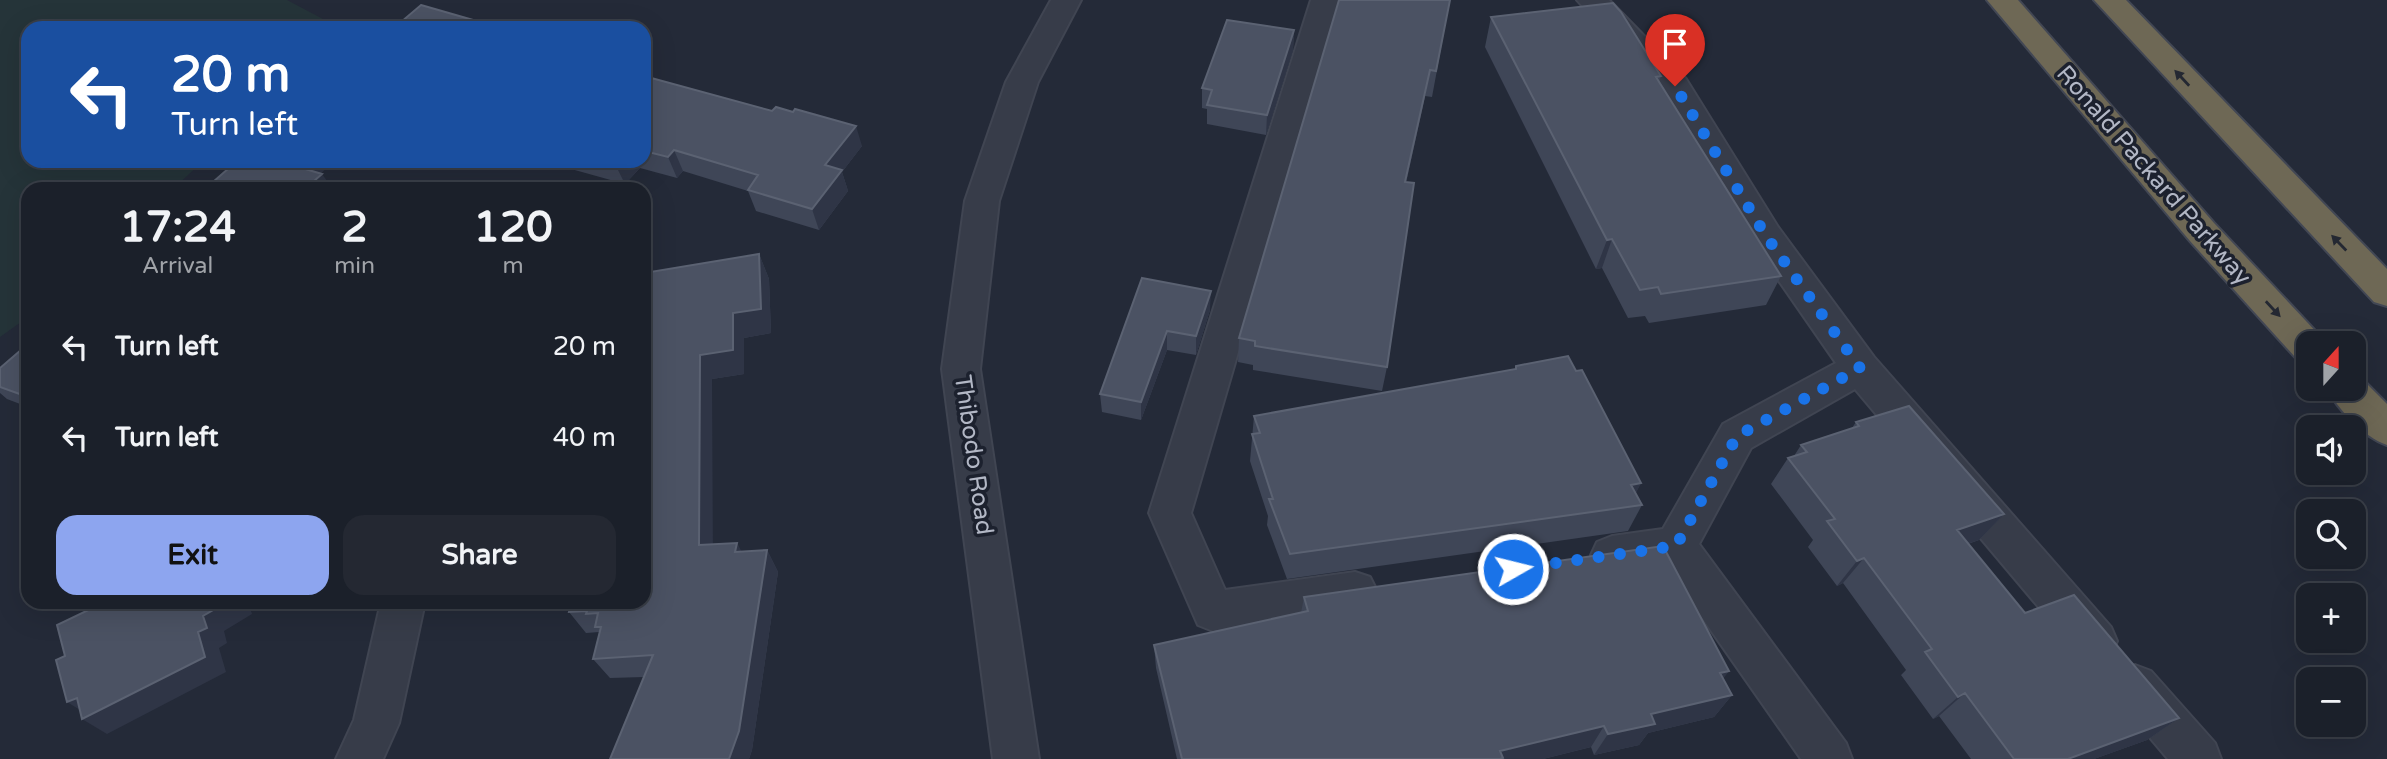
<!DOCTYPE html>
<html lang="en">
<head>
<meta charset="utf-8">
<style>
	body { margin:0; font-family:"Varela Round",sans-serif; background:#242832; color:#f1f3f6; height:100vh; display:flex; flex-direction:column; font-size:26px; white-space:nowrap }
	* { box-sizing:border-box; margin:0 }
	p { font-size:23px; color:#a0a3a8 }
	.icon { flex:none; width:38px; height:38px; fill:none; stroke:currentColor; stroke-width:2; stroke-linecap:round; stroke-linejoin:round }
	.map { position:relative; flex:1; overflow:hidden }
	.drawer { position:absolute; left:21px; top:182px; width:630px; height:427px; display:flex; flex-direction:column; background:#1b202a; border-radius:21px; box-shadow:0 7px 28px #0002,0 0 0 2px #393e47 }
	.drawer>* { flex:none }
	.top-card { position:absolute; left:21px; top:21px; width:630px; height:147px; border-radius:21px; box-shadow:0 7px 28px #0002,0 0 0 2px #393e47; background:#1a4fa0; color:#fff; overflow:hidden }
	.needle { width:46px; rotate:21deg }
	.tools { position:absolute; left:2296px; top:331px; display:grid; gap:14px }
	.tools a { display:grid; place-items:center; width:70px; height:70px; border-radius:14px; background:#1b202a; box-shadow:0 7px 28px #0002,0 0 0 2px #393e47; font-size:35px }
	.pin { position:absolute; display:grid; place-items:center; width:60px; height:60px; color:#fff; margin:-72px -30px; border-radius:50% 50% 50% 0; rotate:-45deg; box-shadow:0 0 7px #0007 }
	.pin .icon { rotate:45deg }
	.me { position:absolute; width:77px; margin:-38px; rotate:82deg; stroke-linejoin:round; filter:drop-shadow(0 0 5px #0008) }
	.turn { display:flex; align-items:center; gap:24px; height:147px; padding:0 35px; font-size:32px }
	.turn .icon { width:91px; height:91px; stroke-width:2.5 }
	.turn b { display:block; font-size:49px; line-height:60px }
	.eta { display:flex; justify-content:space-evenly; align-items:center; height:119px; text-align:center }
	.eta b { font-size:42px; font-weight:800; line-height:49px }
	.button { display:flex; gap:14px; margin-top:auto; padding:14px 35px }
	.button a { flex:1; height:80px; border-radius:21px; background:#8da5ef; color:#111; font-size:28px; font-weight:800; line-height:80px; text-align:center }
	.button a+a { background:#242832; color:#f1f3f6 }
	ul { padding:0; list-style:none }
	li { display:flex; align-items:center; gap:21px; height:91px; padding:0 35px }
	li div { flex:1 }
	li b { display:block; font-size:26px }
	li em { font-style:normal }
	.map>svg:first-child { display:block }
</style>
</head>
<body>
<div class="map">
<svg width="2387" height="759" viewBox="0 0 2387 759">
	<rect width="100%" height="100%" fill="#242a38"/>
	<!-- green -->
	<path fill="#253439" d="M0,0h287l53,28h-312v133h175l-30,28h-145v128l-28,20z"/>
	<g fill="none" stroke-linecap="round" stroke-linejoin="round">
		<!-- minor casing -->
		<g stroke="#404552" stroke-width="4">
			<path id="minor" d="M1051,0h30l-43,82 -39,119 -19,168 59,390h-46l-51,-390 23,-168 41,-119z
				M1311,0h30l-150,513 34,77 130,-18 15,5 7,14 -7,14 -15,5 -142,21 -15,-6 -49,-112z
				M1577,0h32l77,79 92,148 96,130 237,270 6,14 -6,14 -16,6 -16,-6 -224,-266 -104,59 -52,96 147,199 6,16h-51l-135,-193 -54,8 -15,-6 -6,-13 6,-13 15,-6 51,-7 60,-105 113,-61 -82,-118 -91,-151z
				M381,602h44l-26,121 -16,36h-47l18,-39z
				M2135,665l16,6 64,72 6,16h-53l-49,-58 -7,-15 7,-15z"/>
		</g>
		<!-- highway casing -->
		<g stroke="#424754" stroke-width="4">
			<path id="highway" d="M1987,0h31l196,223 107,114 4,6h-17v19l-13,-5 -105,-116z
				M2094,0h32l261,269v37l-13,-4z
				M2354,375l6,2 27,27v41c-23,-8 -49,-35 -60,-57h27z"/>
		</g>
		<!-- minor -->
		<use href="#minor" fill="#373c49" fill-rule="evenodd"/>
		<!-- highway -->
		<use href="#highway" fill="#6e6855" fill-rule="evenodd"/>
	</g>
	<!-- wall -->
	<path fill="#3f4657" d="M1450,0l-18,97 -7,-1 -19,86 -19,185 -5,24 -129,-21v-5l-15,-3 1,-24z
		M1491,17l170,59 -2,6 122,194 -15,29 -117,18 -4,-7 -17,2 -26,-50 -6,1 -111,-222z
		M1294,30l-1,20 -27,85 -59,-11v-15l-5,-1v-20z
		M644,76l218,70 -20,26 6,19 -29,39 -63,-19 -8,-20 -65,-20 -6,7 -37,-10 -15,16 -61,-17 -3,-6h83z
		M759,254l10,25 2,54 -27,5v36l-32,5v165l25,-1 4,9 26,-2 11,22 -26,178 -3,9h-139l34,-82 -34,1 -17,-19 6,-26v-1l-13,1 -17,-21 75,-10v-329z
		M1142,278l68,32 -14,45 -29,-5 -26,70 -39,-8 -2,-18z
		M28,344v63l-21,-8 -7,-6v-25z
		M1516,366l60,5 65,112 -6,11 7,11 -14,26 -341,48 -20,-54 1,-9 -18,-55 4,-45 261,-47z
		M1856,422l148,92 -25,26 -11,4 57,69 154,105 -32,22 -53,19h-123l-32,-43 -6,3 -32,-44 5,-5 -63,-87 -6,3 -29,-39 5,-7 -42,-56 17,-26 6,-2 7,-11 51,-17z
		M1304,597l425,74 -6,7 9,17 -18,22 -66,16 -9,12 -45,10 -3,-8 -48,12h-366l-21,-91 -2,-23 147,-32z"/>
	<!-- shaded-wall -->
	<path fill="#2f3546" d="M1294,30l-1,20 -27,85 1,-20z
		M1430,70l-5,26 -24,111 4,-25z
		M856,126l6,20 -20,26 6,19 -29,39 -7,-21 13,-44z
		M674,150l9,21 -6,7 -9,-21z
		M297,161h37l-19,18 7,-5 11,15h-28l-10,-27z
		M618,161h19l3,7 -15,16 -10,-20z
		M1612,239l-10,29 -6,1 11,-29z
		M759,254l10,25 2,54 -27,5v36l-32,5 1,187 -14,-21 1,-190 33,-42z
		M1211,291l-1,19 -14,45v-19z
		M1167,331v19l-26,70v-18z
		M1641,483l-12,24 2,-22z
		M2004,514l-25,26 -45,15 23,-25z
		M737,543l12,22 -14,-13z
		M767,550l11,22 -26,178 -3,9h-20z
		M1864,558l-21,25 -6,3 20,-25z
		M227,602h21l4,12 -28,17 3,12 -8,5 7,24 -119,62 -25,-15 8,-3 -23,-14z
		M1729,671l-18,23 9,-21z
		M1965,693l-26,23 -6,3 25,-22z
		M1732,695l-18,22 -66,16 -9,12 -45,10 14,-21 43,-20z
		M2179,718l-32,22 -53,19h-26z
		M1604,726l-13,21 -48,12h-47l4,-8z"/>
	<!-- building -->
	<path fill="#4b5263" stroke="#5b6272" stroke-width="2" d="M1339,0h111l-14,71 -6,-1 -25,112 9,1 -27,184 -132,-21v-5l-16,-3z
		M1613,3l8,9 40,64 -5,1 125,199 -120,18 -3,-7 -18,3 -28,-51 -5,1 -116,-223z
		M421,5l80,23h-107z
		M1227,20l67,10 -27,85 -60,-10 5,-15 -10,-2z
		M533,24l16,4h-21z
		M644,76l128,35 4,-4 17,5 2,-3 61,17 -31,39 17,5 -30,39 -64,-19 10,-15 -84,-25 -6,7 -24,-6z
		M237,161h60l-2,1 10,3 -3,3 20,6 -17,15h-100z
		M759,254l2,55 -28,4v37l-33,5 -1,190 38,-2 -2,9 32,-2 -28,181 -10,28h-119l43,-104 -60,4 8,-32h-6l3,-14 -12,1 1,-3 -18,1 3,-10h72v-329z
		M1142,278l69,13 -15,45 -29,-5 -26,71 -41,-8z
		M28,344v53l-28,-10v-19z
		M1568,356l8,15 6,-1 59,113 -10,2 11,20 -352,49 -21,-55h4l-21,-65 8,-1 -6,-17 262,-47v-3z
		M1909,406l95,108 -47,16 68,83 49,-18 105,123 -111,41h-54l-49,-66 -7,4 -33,-45 7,-3 -68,-91 -7,3 -30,-40 8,-2 -47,-61 19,-6 -6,-7 58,-19 -3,-4z
		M1663,546l66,125 -9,2 12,22 -81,19 4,10 -47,10 -4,-8 -104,25 3,7 -3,1h-318l-28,-114 154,-34 -4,-14z
		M105,602h122l-24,14 4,12 -9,4 7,25 -123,62 -5,-21 -10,4 -11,-42 9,-4 -8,-31z"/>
	<!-- one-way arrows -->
	<defs><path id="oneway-solid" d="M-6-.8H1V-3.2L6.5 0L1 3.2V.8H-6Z" transform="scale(1.75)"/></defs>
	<g fill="#242832">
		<use href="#oneway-solid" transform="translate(2182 78) rotate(-133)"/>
		<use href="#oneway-solid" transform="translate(2339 243) rotate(-134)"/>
		<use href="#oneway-solid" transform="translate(2273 309) rotate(47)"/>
	</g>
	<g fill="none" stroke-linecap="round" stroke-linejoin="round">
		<!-- route -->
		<path stroke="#1a73e8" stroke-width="12" stroke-dasharray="0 21.6" d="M1513,569l163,-23 61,-110 123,-68 -94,-132 -91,-150"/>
	</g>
	<g text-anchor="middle" stroke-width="7" stroke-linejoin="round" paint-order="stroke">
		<!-- street labels -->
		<g font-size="24" fill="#b2b7c5" stroke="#1c212e">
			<text transform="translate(2154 175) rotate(49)" y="8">Ronald Packard Parkway</text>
			<text transform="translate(974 455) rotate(82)" y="8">Thibodo Road</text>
		</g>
	</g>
</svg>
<div class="tools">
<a><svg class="needle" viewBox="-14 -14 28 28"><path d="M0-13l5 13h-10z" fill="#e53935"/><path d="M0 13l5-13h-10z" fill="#a0a3a8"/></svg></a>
<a><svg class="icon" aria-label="sound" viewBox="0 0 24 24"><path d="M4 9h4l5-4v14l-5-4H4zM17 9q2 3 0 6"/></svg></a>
<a><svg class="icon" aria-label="search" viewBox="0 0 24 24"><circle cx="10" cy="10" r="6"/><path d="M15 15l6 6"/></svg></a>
<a>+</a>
<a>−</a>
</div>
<div class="pin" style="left:1675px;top:86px;background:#d93025"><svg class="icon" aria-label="arrive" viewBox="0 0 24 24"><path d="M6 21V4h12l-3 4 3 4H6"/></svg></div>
<svg class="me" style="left:1513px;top:569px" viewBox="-20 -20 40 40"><circle r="17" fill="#1a73e8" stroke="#fff" stroke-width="3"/><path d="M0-11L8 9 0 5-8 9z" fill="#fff"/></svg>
<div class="top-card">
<div class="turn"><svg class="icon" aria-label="left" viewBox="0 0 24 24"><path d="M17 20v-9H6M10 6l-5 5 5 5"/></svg><div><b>20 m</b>Turn left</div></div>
</div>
<section class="drawer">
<div class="eta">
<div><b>17:24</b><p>Arrival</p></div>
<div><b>2</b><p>min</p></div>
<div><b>120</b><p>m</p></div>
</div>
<ul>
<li><svg class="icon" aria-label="left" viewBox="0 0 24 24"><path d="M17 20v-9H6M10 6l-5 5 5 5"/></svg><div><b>Turn left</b></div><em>20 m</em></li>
<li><svg class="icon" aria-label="left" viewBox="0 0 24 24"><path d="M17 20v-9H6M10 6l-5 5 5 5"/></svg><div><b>Turn left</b></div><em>40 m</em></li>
</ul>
<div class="button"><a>Exit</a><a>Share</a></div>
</section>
</div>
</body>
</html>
